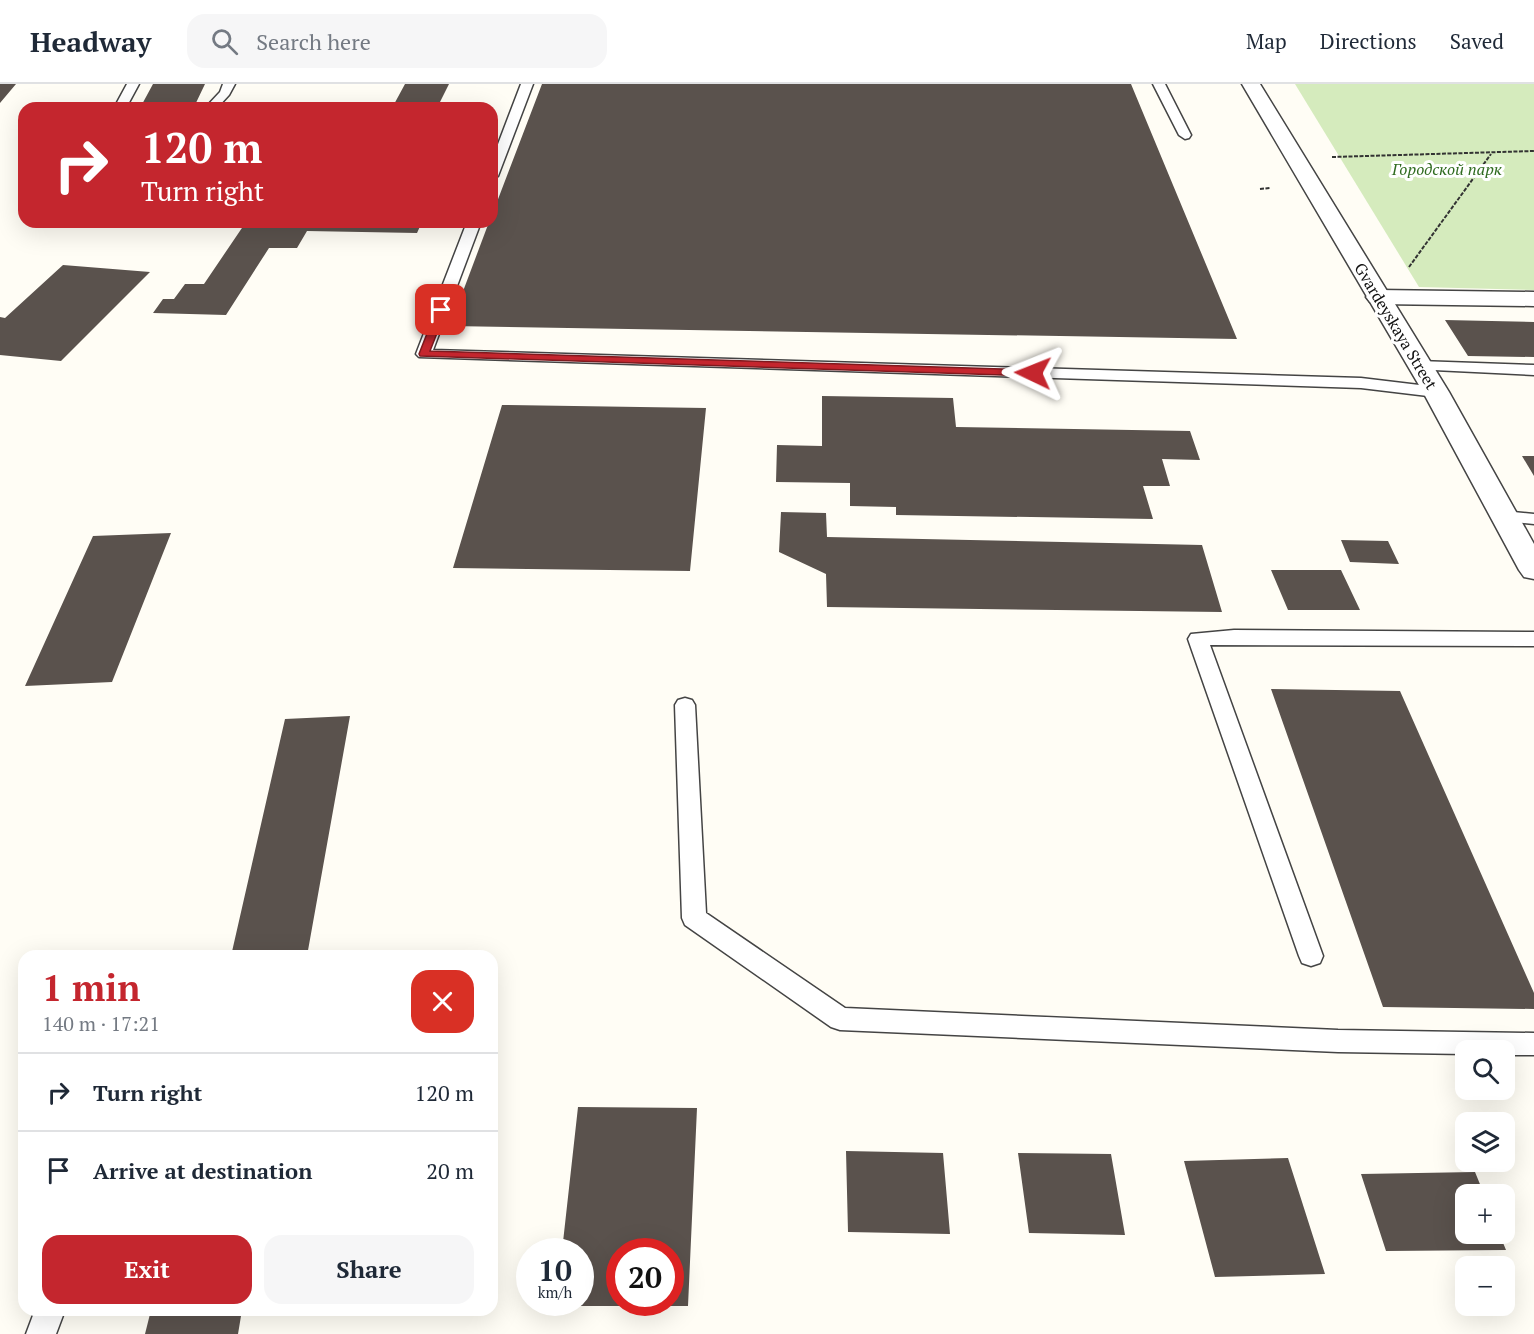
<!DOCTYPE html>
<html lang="en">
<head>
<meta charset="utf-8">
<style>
	body { margin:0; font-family:"PT Serif",serif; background:#f6f6f7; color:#1f2937; height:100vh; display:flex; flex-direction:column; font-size:22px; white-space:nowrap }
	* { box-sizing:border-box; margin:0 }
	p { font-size:20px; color:#747a83 }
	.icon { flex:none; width:33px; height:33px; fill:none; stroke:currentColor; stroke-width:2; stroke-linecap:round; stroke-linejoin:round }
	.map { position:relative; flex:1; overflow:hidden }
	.details { position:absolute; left:18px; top:866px; width:480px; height:366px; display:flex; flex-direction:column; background:#fff; border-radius:18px; box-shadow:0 6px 24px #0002 }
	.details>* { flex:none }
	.guide { position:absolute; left:18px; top:18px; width:480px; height:126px; border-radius:18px; box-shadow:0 6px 24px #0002; background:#c4262e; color:#fff; overflow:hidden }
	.buttons { position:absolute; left:1455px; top:956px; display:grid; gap:12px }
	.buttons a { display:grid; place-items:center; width:60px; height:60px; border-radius:12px; background:#fff; box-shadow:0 6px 24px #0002; font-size:30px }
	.speed { position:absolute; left:516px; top:1154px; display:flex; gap:12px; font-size:30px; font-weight:700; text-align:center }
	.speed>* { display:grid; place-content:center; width:78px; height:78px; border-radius:50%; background:#fff; box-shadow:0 6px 24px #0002; line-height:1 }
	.speed small { font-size:15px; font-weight:400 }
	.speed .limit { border:9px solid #d22; background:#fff; color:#111 }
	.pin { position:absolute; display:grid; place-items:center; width:51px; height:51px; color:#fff; margin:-26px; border-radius:12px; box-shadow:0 3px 9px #0006 }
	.me { position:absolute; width:66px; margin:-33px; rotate:272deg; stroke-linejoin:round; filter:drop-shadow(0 0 4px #0008) }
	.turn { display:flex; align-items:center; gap:21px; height:126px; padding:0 24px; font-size:27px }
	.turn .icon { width:78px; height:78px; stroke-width:2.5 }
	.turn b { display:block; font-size:42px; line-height:51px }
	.round { display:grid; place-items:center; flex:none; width:63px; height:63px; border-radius:18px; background:#f6f6f7 }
	.overview { display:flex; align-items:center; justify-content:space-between; height:102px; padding:0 24px }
	h1 { font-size:36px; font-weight:800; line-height:45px; color:#c4262e }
	.primary-button { display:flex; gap:12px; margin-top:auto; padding:12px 24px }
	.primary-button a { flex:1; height:69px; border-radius:18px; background:#c4262e; color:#fff; font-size:24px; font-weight:800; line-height:69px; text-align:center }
	.primary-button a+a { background:#f6f6f7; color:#1f2937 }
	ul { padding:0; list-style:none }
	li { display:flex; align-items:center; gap:18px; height:78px; padding:0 24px; border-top:2px solid #e0e1e3 }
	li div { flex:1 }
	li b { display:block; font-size:22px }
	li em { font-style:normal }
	header { display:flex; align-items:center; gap:36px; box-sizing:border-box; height:84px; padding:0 30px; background:#fff; border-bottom:2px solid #e0e1e3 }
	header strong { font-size:28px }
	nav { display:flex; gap:33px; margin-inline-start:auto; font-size:21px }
	.search { width:420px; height:54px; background:#f6f6f7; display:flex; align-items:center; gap:15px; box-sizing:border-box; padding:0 21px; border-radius:18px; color:#747a83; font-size:22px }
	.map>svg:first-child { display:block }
</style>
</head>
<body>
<header>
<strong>Headway</strong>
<div class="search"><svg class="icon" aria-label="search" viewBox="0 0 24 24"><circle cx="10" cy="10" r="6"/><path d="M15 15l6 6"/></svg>Search here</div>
<nav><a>Map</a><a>Directions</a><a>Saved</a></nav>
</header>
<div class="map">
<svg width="1534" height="1250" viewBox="0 0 1534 1250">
	<rect width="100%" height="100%" fill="#fffdf5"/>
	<!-- green -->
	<path fill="#d5ebbd" d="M1295,0h239v206l-115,-3z"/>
	<!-- building -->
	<path fill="#5a524d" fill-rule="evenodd" d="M0,0h16l-16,19z
		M153,0h52l-11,23 -54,1z
		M405,0h44l-12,24h-45z
		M542,0h589l106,255 -787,-13 39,-104h3v-7z
		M246,138h176l-5,11 -110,-2 -10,17h-28l-43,67 -73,-2 10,-14h11l11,-15h19z
		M63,181l87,7 -89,89 -61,-6v-38l5,1z
		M1445,236l89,2v35l-66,-1z
		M822,312l131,2 3,29 234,4 10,29 -38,-1 8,27h-27l10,33 -257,-4v-8l-46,-1v-23l-74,-1 1,-37 45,1z
		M502,321l204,3 -16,163 -237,-3z
		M1522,372h12v20z
		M781,428l45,1 1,24 375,8 20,67 -395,-5 -1,-33 -47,-22z
		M171,449l-59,149 -87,4 68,-150z
		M1341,456l47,1 11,23 -49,-2z
		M1271,486h70l19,40h-72z
		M1271,605l129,2 134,302v16l-151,-2z
		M350,632l-43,240h-76l54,-237z
		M578,1023l119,1 -9,198h-132v-4h24v-51h-18zM620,1167h50v51h-50z
		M846,1067l97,2 7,81 -102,-2z
		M1018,1069l93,1 14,81 -96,-2z
		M1288,1074l37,116 -110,3 -31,-116z
		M1475,1088l9,22h-18v39h33l7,17 -120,1 -25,-77z
		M151,1226h91l-4,24h-93z"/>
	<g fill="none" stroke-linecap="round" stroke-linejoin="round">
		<!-- service casing -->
		<g stroke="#444" stroke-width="3">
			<path id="service" d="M127,0h12l-13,24h-12z
				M223,0h12l-6,11 -12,13h-12l15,-16z
				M521,0h12l-35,92 -6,4v-20z
				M1153,0h12l26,51 -2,3 -4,1 -6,-4z
				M467,138h14l-48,128 928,28 75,9 8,5 -8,5 -75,-9 -942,-31 -3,-3z
				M1419,277l115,4v10l-121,-6 -2,-3 2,-3z
				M1503,427l31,3v10l-37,-4 -3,-4 3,-4z
				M1234,546l300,2v14l-324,-1 113,311 -3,7 -9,3 -9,-3 -3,-7 -111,-317 3,-5z
				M685,614l7,2 3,5 11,208 139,95 493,22 196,3v22h-30v-5h-38v4l-128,-2 -498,-22 -9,-3 -146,-102 -3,-7 -7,-213 3,-5z
				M35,1226h30l-9,24h-30z"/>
		</g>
		<!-- minor casing -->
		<g stroke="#444" stroke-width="3">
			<path id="minor" d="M1378,206l156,2v14l-156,-2 -8,-2 -4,-5 4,-5z"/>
		</g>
		<!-- tertiary casing -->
		<g stroke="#444" stroke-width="3">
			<path id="tertiary" d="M1242,0h18l189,308 85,152v35l-10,-2 -5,-7 -96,-178z"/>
		</g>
		<!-- path -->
		<path stroke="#333" stroke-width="2" stroke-dasharray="4 1.5" stroke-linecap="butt" d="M1332,73l202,-6
			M1260,105l10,-1
			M1409,183l82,-113"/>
		<!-- service -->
		<use href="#service" fill="#fff" fill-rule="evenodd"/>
		<!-- minor -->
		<use href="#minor" fill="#fff" fill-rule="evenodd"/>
		<!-- tertiary -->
		<use href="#tertiary" fill="#fff" fill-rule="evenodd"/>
	</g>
	<!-- route -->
	<path fill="#c4262e" stroke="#7f191e" stroke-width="1.5" d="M437,224l9,2 -16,41 603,19 5,3 -5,3 -613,-20 -1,-2z"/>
	<g text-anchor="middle" stroke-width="6" stroke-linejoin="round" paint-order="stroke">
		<!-- far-park labels -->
		<g font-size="16" font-style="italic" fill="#2f6b1f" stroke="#fff">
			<text x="1447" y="91">Городской парк</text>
		</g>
		<!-- far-street labels -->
		<g font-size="16" fill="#111" stroke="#fff">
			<text transform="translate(1396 242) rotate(59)" y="6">Gvardeyskaya Street</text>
		</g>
	</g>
</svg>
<div class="buttons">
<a><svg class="icon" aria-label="search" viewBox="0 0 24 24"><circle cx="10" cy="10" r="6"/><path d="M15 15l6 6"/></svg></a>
<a><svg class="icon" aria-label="layers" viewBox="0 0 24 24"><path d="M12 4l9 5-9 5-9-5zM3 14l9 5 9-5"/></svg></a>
<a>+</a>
<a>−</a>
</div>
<div class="speed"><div>10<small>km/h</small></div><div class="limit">20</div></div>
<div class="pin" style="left:441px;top:226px;background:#d93025"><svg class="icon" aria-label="arrive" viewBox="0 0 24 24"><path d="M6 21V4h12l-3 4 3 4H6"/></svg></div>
<svg class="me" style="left:1033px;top:289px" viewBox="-20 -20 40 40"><path d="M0-17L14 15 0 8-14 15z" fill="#c4262e" stroke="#fff" stroke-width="4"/></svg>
<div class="guide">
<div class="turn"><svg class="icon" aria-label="right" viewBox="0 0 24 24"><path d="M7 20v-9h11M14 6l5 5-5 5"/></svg><div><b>120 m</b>Turn right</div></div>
</div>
<section class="details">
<div class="overview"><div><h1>1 min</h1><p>140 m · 17:21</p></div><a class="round" style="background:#d93025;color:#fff"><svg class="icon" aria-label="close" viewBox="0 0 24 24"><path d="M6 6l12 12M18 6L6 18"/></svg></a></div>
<ul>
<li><svg class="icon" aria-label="right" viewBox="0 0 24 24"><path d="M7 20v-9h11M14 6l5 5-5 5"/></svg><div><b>Turn right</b></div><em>120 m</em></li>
<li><svg class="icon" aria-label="arrive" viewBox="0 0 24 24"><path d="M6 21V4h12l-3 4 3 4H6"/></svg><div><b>Arrive at destination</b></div><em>20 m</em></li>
</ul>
<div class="primary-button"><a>Exit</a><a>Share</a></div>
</section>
</div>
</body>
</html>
